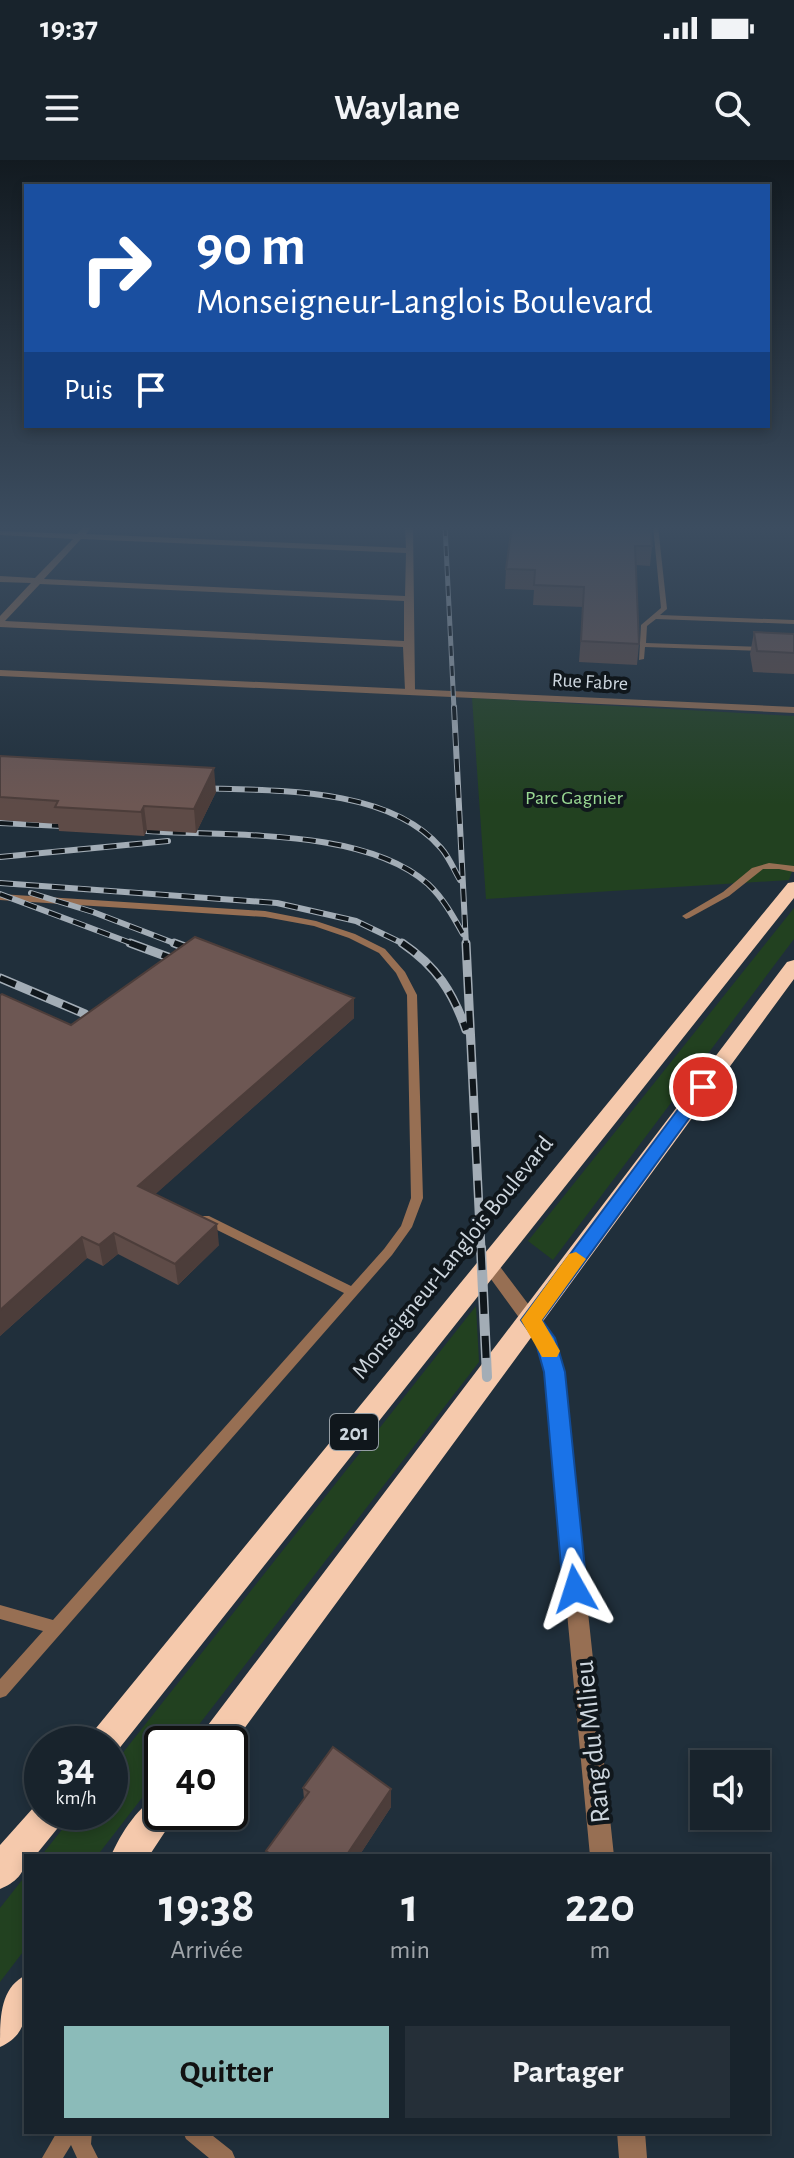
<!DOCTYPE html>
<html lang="fr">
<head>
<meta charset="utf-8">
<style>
	body { margin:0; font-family:"Alegreya Sans",sans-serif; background:#252f38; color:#f1f3f6; height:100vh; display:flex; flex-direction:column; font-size:30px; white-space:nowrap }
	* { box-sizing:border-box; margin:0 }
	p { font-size:26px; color:#9fa4a9 }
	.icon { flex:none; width:44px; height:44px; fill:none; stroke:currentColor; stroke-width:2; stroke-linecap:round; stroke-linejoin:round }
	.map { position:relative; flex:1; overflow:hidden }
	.drawer { position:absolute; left:24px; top:1694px; width:746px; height:280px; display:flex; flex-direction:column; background:#18232c; border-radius:0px; box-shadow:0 4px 12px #0003,0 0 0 2px #364048 }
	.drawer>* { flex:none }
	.top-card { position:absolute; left:24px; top:24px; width:746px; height:244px; border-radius:0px; box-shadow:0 4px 12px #0003,0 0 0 2px #364048; background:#1a4fa0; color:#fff; overflow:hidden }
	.buttons { position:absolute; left:690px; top:1590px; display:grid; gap:16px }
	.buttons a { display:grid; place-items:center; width:80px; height:80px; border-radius:0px; background:#18232c; box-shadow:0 4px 12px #0003,0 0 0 2px #364048; font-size:40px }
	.speed { position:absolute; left:24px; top:1566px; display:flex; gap:16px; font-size:40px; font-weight:700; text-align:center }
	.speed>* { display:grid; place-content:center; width:104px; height:104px; border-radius:50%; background:#18232c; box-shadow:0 4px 12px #0003,0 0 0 2px #364048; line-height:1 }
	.speed small { font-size:20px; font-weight:400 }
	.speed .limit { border:4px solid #111; border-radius:12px; background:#fff; color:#111 }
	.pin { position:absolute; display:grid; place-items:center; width:68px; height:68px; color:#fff; margin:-34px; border:4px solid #fff; border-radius:50%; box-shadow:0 2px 8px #0007 }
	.me { position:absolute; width:88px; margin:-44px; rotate:354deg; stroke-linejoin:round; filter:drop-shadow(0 0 6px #0008) }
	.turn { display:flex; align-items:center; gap:28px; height:168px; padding:0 40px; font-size:36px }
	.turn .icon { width:104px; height:104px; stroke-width:2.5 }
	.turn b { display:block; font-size:56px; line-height:68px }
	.then { display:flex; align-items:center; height:76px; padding:0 40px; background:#0003; gap:16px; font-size:30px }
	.eta { display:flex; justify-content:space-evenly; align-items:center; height:136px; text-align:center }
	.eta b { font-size:48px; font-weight:600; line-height:56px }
	.action { display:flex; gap:16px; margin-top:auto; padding:16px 40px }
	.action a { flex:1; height:92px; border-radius:0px; background:#8bbbb9; color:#111; font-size:32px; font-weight:600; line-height:92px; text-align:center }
	.action a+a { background:#252f38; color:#f1f3f6 }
	.status { display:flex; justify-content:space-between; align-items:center; height:56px; padding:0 40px; background:#18232c; direction:ltr }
	.status svg { height:22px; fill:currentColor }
	header { display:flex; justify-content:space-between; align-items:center; height:104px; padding:0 40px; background:#18232c; font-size:36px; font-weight:600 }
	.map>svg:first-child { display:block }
</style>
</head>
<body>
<div class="status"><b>19:37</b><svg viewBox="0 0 49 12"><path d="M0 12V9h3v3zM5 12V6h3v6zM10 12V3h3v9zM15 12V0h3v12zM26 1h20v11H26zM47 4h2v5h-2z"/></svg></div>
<header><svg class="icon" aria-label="menu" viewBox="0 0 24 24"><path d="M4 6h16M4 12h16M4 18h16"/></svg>Waylane<svg class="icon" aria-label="search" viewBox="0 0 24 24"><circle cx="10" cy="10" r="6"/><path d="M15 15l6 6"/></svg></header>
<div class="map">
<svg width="794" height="1998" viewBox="0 0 794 1998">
	<rect width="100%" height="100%" fill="#202f3b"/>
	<!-- green -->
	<path fill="#224120" d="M472,538l322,18v150l-5,14 -303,19z
		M794,748v31l-241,321 -25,-19z
		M476,1146l3,56 -295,382h-22v28l-65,84h-56l35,-44h34v-43z
		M26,1715v73l-26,34v-74z"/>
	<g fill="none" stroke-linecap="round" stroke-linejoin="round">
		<!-- service -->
		<path fill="#976f53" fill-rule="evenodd" d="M653,366h5l9,83 -7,6 134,5v4l-138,-5 -9,7 -1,17 117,4 3,2 -3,2 -118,-4 -1,12 -5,1 2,-35 20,-17z
			M769,703l25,3v6l-15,-3h-16l-34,27 -40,22 -3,1 -4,-3 41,-24 29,-24z
			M0,734l265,17 51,10 39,13 30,15 20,23 12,23 6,203 -11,29 -20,28 -386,441 -6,2v-19l43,-48 -43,-12v-14l53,15 291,-327 -143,-71 -2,-3 2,-3h8l142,70 33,-37 17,-23 10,-28 -4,-203 -11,-22 -17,-20 -30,-15 -35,-12 -49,-9 -265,-17z
			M57,1972h35l-1,12 7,14h-21l-6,-13 -8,13h-21z
			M183,1972h25l24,19 3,7h-26l-23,-19z"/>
		<!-- minor -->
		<path fill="#976f53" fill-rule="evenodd" d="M85,366h8l-7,8 320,14 -1,-22h8l2,164 -5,3 -5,-3 -2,-43 -403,-20v-11l31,-33 -31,-1v-6l35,2 38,-39 -73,-4v-4l77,3zM81,379l325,14 -1,43 -361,-17zM40,424l364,17v40l-399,-20z"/>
		<!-- tertiary -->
		<path fill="#976f53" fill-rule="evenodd" d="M0,510l794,37v6l-794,-37z
			M489,1098l6,2 55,73 11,26 53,497h-24l-47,-497 -7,-18 -56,-77 3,-4z
			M617,1972h28l2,26h-28z"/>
		<!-- trunk -->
		<path fill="#f5c9ac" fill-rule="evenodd" d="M794,722v16l-680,857 -4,2v-13h-23l5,-11 696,-850z
			M794,800v19l-564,769v-4h-33l5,-11 585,-771z
			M162,1634v18h16l-29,44h-38c9,-22 29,-53 51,-62z
			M42,1638v14h24l-5,12 -26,32h-9c0,17 -11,27 -26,33v-44z
			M26,1815c0,30 6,58 -26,72 0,-30 0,-59 26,-72z"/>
		<!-- rail-far3 casing -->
		<g stroke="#a3adb6" stroke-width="5">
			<path id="rail-far3" d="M445,366l9,183"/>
		</g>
		<!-- rail-far2 casing -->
		<g stroke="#a3adb6" stroke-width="6">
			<path id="rail-far2" d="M454,547l12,238
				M193,628c76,3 194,-3 248,60 8,9 13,22 19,32
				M0,663l62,3
				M147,671c82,6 216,-4 281,53 15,14 25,32 35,50
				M0,697l168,-16
				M0,723l277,20 79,18 50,24
				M31,733l62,19 86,33
				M0,734l136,51"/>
		</g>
		<!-- rail-far1 casing -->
		<g stroke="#a3adb6" stroke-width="9">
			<path id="rail-far1" d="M130,783l57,21
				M174,783l27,10
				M402,783c34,23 51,49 64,87
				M466,783l15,307
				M0,818l85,36"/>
		</g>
		<!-- rail casing -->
		<g stroke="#a3adb6" stroke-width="10">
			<path id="rail" d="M481,1088l6,129"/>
		</g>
		<!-- rail-far3 -->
		<use href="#rail-far3" stroke="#10171c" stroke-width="3" stroke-dasharray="10" stroke-linecap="butt"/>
		<!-- rail-far2 -->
		<use href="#rail-far2" stroke="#10171c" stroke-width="4" stroke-dasharray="13" stroke-linecap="butt"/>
		<!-- rail-far1 -->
		<use href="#rail-far1" stroke="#10171c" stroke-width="6" stroke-dasharray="17" stroke-linecap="butt"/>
		<!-- rail -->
		<use href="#rail" stroke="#10171c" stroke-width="7" stroke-dasharray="22" stroke-linecap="butt"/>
	</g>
	<!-- wall -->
	<path fill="#5e4b47" d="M512,366l140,20 -2,20 -14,-1 3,79 -2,21 -58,-3 4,-55 -50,-2 1,-15 -29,-1 1,-20z
		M754,472l40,2v40l-41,-2 -3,-18z
		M0,596l216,36 -20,41 -49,-3 -3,6 -85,-5 -1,-7 -58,-4z
		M0,835l71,30 283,-27v20l-199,176 64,51 -41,40 -60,-31 -15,12 -16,-8 -87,78z
		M303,1628l88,1v18l-32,49h-92l-1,-5 38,-52z"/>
	<!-- shaded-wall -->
	<path fill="#4c3d3a" d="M214,608l2,24 -20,41 -2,-24z
		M144,646l3,24 -3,6 -3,-24z
		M354,838v20l-213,189 -3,-21z
		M217,1064l2,21 -41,40 -3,-21z
		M114,1073l4,21 -15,12 -4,-21z
		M82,1077l5,21 -87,78v-26z
		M391,1629v18l-32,49h-13z"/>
	<!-- building -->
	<path fill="#6d5753" stroke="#4c3d3a" stroke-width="2" d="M512,366h138l2,20h-17l4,98 -58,-3 3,-54 -50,-2 1,-15 -29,-1z
		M754,472l40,2v19l-37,-2z
		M0,596l214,12 -20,41 -50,-3 -3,6 -86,-5 3,-6 -58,-4z
		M195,777l159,61 -216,188 79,38 -42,40 -61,-31 -15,12 -17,-8 -82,73v-315l2,-1 69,31z
		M333,1587l58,42 -45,67h-72l-8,-5 43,-59 -6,-4z"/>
	<!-- sky -->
	<linearGradient id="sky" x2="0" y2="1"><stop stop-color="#121a20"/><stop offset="0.57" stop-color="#3c4d60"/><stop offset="1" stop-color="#3c4d60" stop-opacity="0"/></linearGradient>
	<rect width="794" height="645" fill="url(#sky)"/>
	<!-- route -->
	<path fill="#1a73e8" stroke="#114b97" stroke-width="2" d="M703,922l9,5 -3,4 -167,229 13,18 10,34 22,217 -4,8 -8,3 -9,-3 -3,-8 -19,-217 -9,-32 -14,-20 176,-236z"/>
	<!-- slow -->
	<path fill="#f59e0b" d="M576,1092l10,7 -44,61 18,31 -3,6h-15l-21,-37 48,-66z"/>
	<g text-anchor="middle" stroke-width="8" stroke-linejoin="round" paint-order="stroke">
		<!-- far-street labels -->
		<g font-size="20" fill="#cdd6de" stroke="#10171c">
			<text transform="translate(590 521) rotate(3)" y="7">Rue Fabre</text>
		</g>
		<!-- far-park labels -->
		<g font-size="20" fill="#99d893" stroke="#10171c">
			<text x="574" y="644">Parc Gagnier</text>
		</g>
		<!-- shield labels -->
		<rect fill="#10171c" stroke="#949da4" stroke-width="2" x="330" y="1254" width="48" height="36" rx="6"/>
		<g font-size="22" font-weight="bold" fill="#cdd6de">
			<text x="354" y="1280">201</text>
		</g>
		<!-- street labels -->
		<g font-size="24" fill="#cdd6de" stroke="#10171c">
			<text transform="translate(452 1097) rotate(-51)" y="8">Monseigneur-Langlois Boulevard</text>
		</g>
		<!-- near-street labels -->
		<g font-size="28" fill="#cdd6de" stroke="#10171c">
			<text transform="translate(591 1582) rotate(-96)" y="10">Rang du Milieu</text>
		</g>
	</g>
</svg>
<div class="buttons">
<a><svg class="icon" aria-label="sound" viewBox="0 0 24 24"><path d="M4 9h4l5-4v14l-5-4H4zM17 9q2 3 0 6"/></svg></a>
</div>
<div class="speed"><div>34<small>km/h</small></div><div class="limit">40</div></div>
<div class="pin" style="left:703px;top:927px;background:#d93025"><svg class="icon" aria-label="arrive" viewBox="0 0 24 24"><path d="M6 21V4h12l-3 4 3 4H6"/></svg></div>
<svg class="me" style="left:575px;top:1429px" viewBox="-20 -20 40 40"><path d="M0-17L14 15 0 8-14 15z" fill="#1a73e8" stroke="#fff" stroke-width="4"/></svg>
<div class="top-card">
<div class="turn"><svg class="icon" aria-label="right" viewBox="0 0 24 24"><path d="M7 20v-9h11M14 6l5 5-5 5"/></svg><div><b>90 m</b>Monseigneur-Langlois Boulevard</div></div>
<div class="then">Puis<svg class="icon" aria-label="arrive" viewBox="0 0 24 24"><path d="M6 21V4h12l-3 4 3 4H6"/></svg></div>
</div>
<section class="drawer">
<div class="eta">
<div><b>19:38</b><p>Arrivée</p></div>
<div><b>1</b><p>min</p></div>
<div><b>220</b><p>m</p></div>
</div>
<div class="action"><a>Quitter</a><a>Partager</a></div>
</section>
</div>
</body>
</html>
